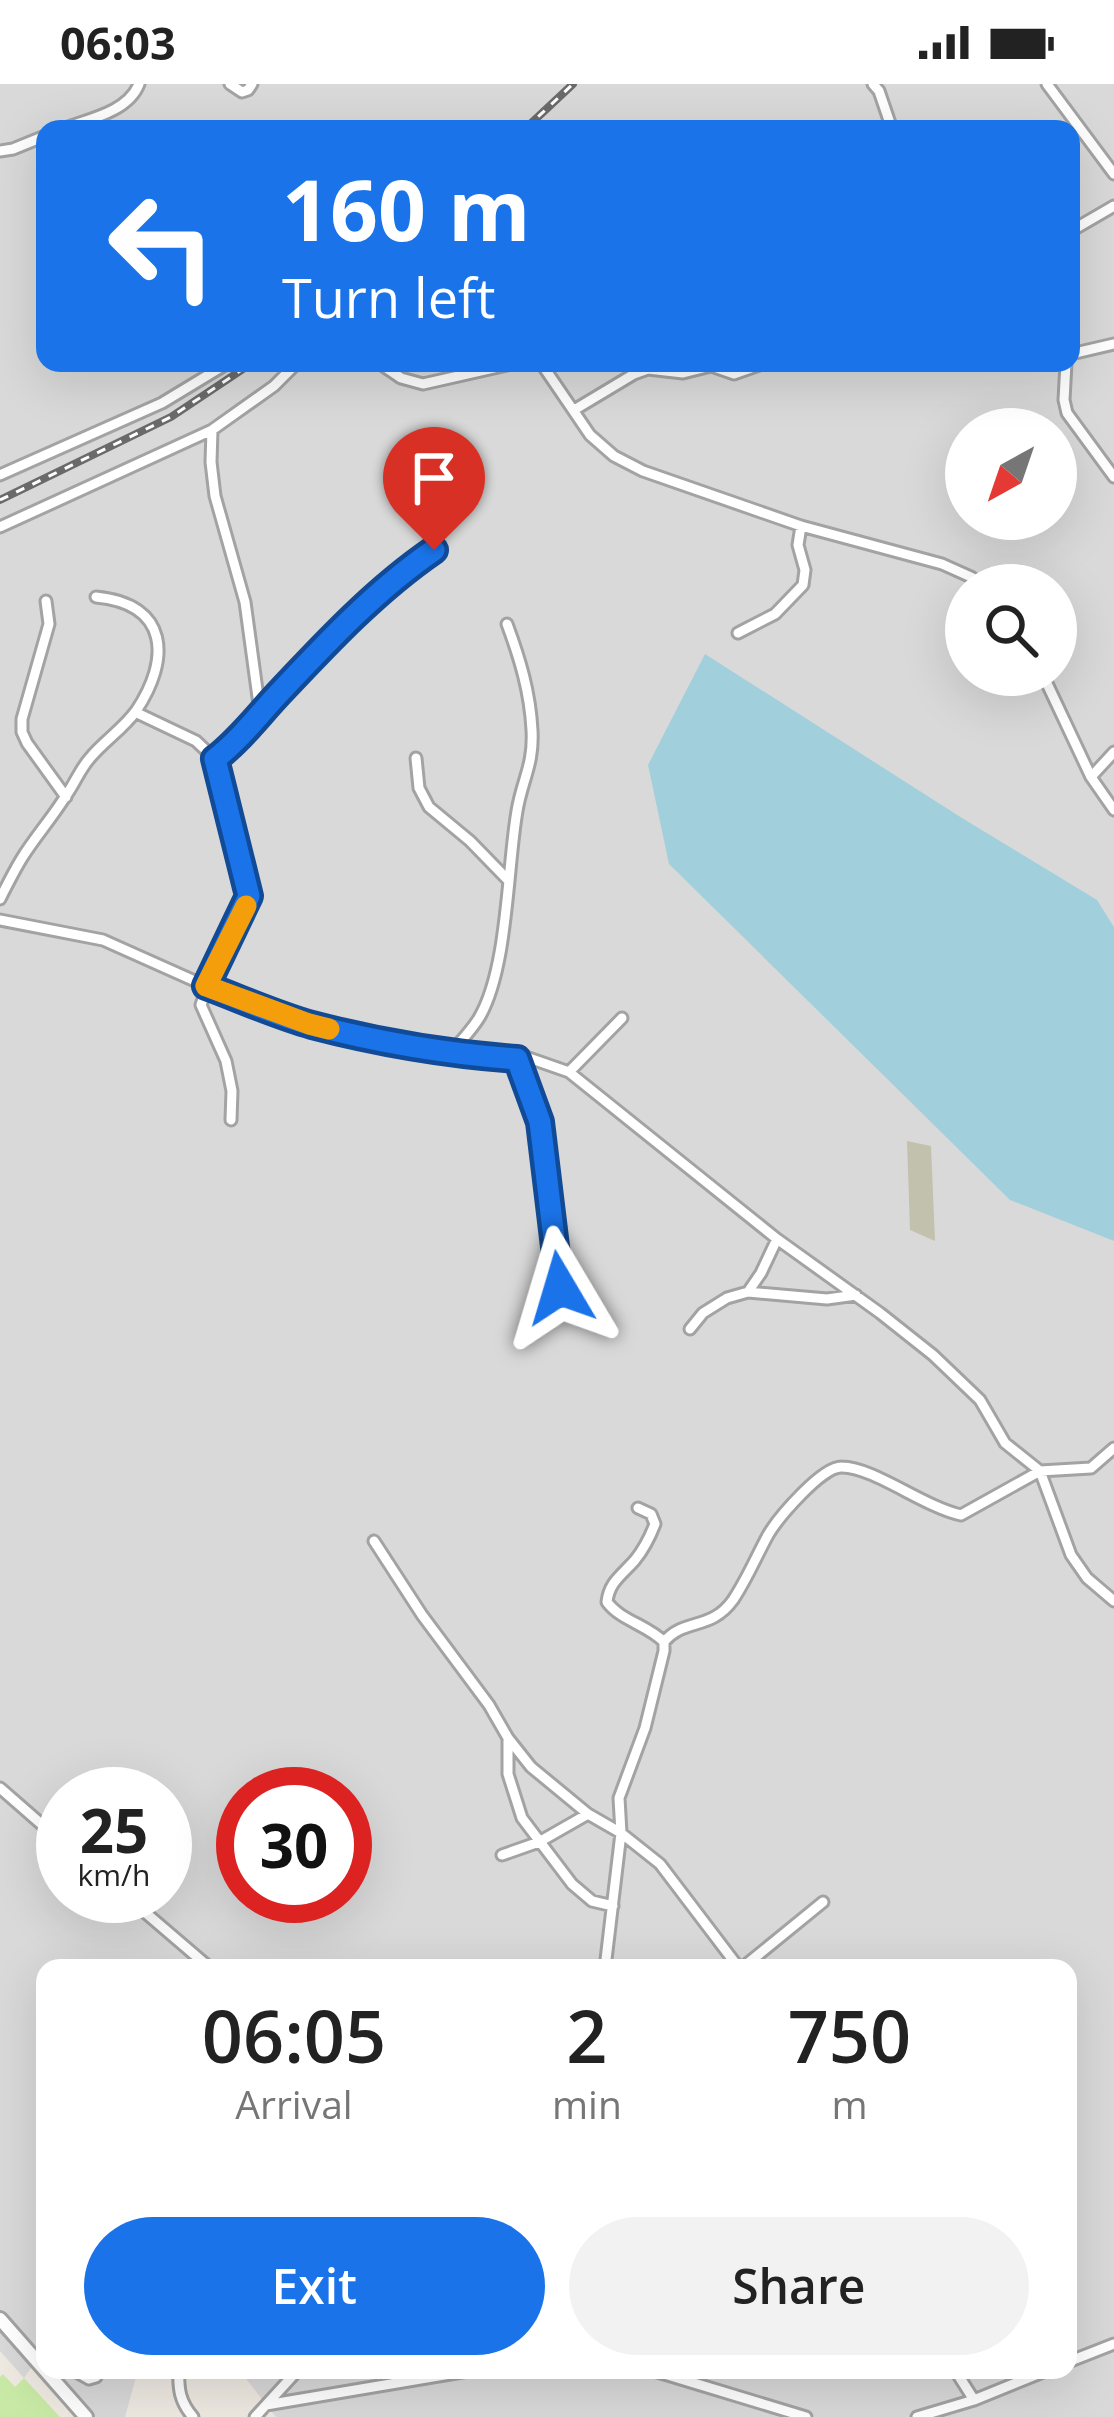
<!DOCTYPE html>
<html lang="en">
<head>
<meta charset="utf-8">
<style>
	body { margin:0; font-family:"Open Sans",sans-serif; background:#f2f2f2; color:#222; height:100vh; display:flex; flex-direction:column; font-size:45px; white-space:nowrap }
	* { box-sizing:border-box; margin:0 }
	p { font-size:39px; color:#767676 }
	.icon { flex:none; width:66px; height:66px; fill:none; stroke:currentColor; stroke-width:2; stroke-linecap:round; stroke-linejoin:round }
	.map { position:relative; flex:1; overflow:hidden }
	.side { position:absolute; left:36px; top:1875px; width:1041px; height:420px; display:flex; flex-direction:column; background:#fff; border-radius:24px; box-shadow:0 12px 48px #0002 }
	.side>* { flex:none }
	.banner { position:absolute; left:36px; top:36px; width:1044px; height:252px; border-radius:24px; box-shadow:0 12px 48px #0002; background:#1a73e8; color:#fff; overflow:hidden }
	.needle { width:78px; rotate:220deg }
	.fabs { position:absolute; left:945px; top:324px; display:grid; gap:24px }
	.fabs a { display:grid; place-items:center; width:132px; height:132px; border-radius:50%; background:#fff; box-shadow:0 12px 48px #0002; font-size:60px }
	.speed { position:absolute; left:36px; top:1683px; display:flex; gap:24px; font-size:60px; font-weight:700; text-align:center }
	.speed>* { display:grid; place-content:center; width:156px; height:156px; border-radius:50%; background:#fff; box-shadow:0 12px 48px #0002; line-height:1 }
	.speed small { font-size:30px; font-weight:400 }
	.speed .limit { border:18px solid #d22; background:#fff; color:#111 }
	.pin { position:absolute; display:grid; place-items:center; width:102px; height:102px; color:#fff; margin:-123px -51px; border-radius:50% 50% 50% 0; rotate:-45deg; box-shadow:0 0 12px #0007 }
	.pin .icon { rotate:45deg }
	.me { position:absolute; width:132px; margin:-66px; rotate:353deg; stroke-linejoin:round; filter:drop-shadow(0 0 9px #0008) }
	.turn { display:flex; align-items:center; gap:42px; height:252px; padding:0 48px; font-size:54px }
	.turn .icon { width:156px; height:156px; stroke-width:2.5 }
	.turn b { display:block; font-size:84px; line-height:102px }
	.eta { display:flex; justify-content:space-evenly; align-items:center; height:204px; text-align:center }
	.eta b { font-size:72px; font-weight:600; line-height:84px }
	.primary-button { display:flex; gap:24px; margin-top:auto; padding:24px 48px }
	.primary-button a { flex:1; height:138px; border-radius:72px; background:#1a73e8; color:#fff; font-size:48px; font-weight:600; line-height:138px; text-align:center }
	.primary-button a+a { background:#f2f2f2; color:#222 }
	.status { display:flex; justify-content:space-between; align-items:center; height:84px; padding:0 60px; background:#fff; direction:ltr }
	.status svg { height:33px; fill:currentColor }
	.map>svg:first-child { display:block }
</style>
</head>
<body>
<div class="status"><b>06:03</b><svg viewBox="0 0 49 12"><path d="M0 12V9h3v3zM5 12V6h3v6zM10 12V3h3v9zM15 12V0h3v12zM26 1h20v11H26zM47 4h2v5h-2z"/></svg></div>
<div class="map">
<svg width="1114" height="2333" viewBox="0 0 1114 2333">
	<rect width="100%" height="100%" fill="#eee9e1"/>
	<!-- residential -->
	<path fill="#dad9d9" fill-rule="evenodd" d="M0,0h1114v2333h-838l-37,-47h829v-402h-1023v402h93l-13,47h-37l-53,-55 -11,16 -24,-27zM45,45h1026v234h-1026zM966,345h90v90h-90zM966,501h90v90h-90zM63,1710h102v102h-102zM243,1710h102v102h-102z"/>
	<!-- construction -->
	<path fill="#c2c1ad" d="M907,1057l24,5 4,95 -25,-11z"/>
	<!-- grass -->
	<path fill="#c9e9a6" d="M3,2290l12,13 9,-9 36,39h-60v-40z"/>
	<!-- water -->
	<path fill="#a1d0dc" d="M705,570l257,164 135,82 17,27v314l-104,-41 -341,-336 -21,-99z"/>
	<g fill="none" stroke-linecap="round" stroke-linejoin="round">
		<!-- minor casing -->
		<g stroke="#a3a3a3" stroke-width="15">
			<path id="minor" d="M230,0l12,8 6,-2 4,-6
				M873,0l6,7 13,38
				M1047,0l67,90
				M62,45c27,-10 66,-17 77,-45
				M0,67l13,-2 32,-13
				M1071,147l43,-25
				M1071,270l43,-10
				M379,279l22,15 22,6 93,-21
				M541,279l49,72 24,21 29,15 158,55 141,38 29,13 11,8
				M1066,279l-2,37 3,13 47,64
				M574,326l60,-36 14,-5 35,4 28,-7 23,8 31,-11
				M212,346l-1,32 4,34 30,106 15,110 -29,35 -16,12
				M0,391l162,-72 66,-40
				M0,443l212,-97 62,-44 23,-23
				M46,517l3,23 -27,95v13l5,11 39,54
				M738,549l37,-19 28,-29 2,-15 -7,-25 3,-19
				M1043,591l48,102 23,33
				M135,628l61,29 19,18 6,19 28,118 -38,79 -10,30 25,56 6,30 -1,29
				M260,628c55,-56 109,-117 174,-162
				M416,674l3,30 10,19 41,34 38,39
				M1091,693l23,-25
				M0,815c7,-14 14,-28 22,-41 13,-21 30,-40 43,-61 9,-12 15,-28 25,-39 14,-17 33,-29 46,-47 35,-52 33,-107 -40,-114
				M0,836l103,20 103,46 103,38 141,30 79,4 40,14 208,167 103,74 53,42 47,45 25,43 35,28 31,84 16,23 27,23
				M450,970c9,-11 21,-23 29,-36 29,-49 28,-149 38,-207 5,-31 17,-46 15,-81 -2,-38 -12,-71 -25,-106
				M517,975l23,63 19,167
				M569,988l53,-54
				M748,1208l13,-19 16,-34
				M690,1245l13,-16 24,-15 21,-6 79,7 29,-4
				M374,1457l48,74 67,90 19,33 23,29 57,47 33,19 39,31 79,104
				M664,1558c19,-24 47,-11 69,-42 14,-21 23,-43 35,-65 10,-17 54,-69 74,-68 31,0 82,40 119,48l79,-44 51,-3 23,-20
				M508,1656v34l14,44 50,66 20,17 21,5
				M0,1704l63,55
				M502,1771l37,-13 49,-28
				M126,1812l84,72
				M605,1884l16,-135 -2,-35 26,-70 19,-77v-9c-16,-17 -43,-21 -57,-40 2,-20 15,-27 28,-42 9,-11 15,-23 20,-36l-4,-10 -13,-6
				M742,1884l81,-66
				M1068,2278l46,-18
				M73,2286l16,9 7,-2 4,-7
				M179,2286c-1,19 1,32 14,47
				M651,2286l155,47
				M955,2286l19,30
				M266,2321l208,-35h53
				M255,2333l43,-47
				M917,2333l57,-17 74,-30"/>
		</g>
		<!-- tertiary casing -->
		<g stroke="#a3a3a3" stroke-width="18">
			<path id="tertiary" d="M0,2235l86,98"/>
		</g>
		<!-- minor -->
		<use href="#minor" stroke="#fff" stroke-width="9"/>
		<!-- tertiary -->
		<use href="#tertiary" stroke="#fff" stroke-width="12"/>
		<!-- rail casing -->
		<g stroke="#6a6a6a" stroke-width="8">
			<path id="rail" d="M525,45l48,-45
				M0,416l171,-83 81,-54"/>
		</g>
		<!-- rail -->
		<use href="#rail" stroke="#fff" stroke-width="3" stroke-dasharray="9" stroke-linecap="butt"/>
	</g>
	<g fill="none" stroke-linecap="round" stroke-linejoin="round">
		<!-- route casing -->
		<g stroke="#114b97" stroke-width="30">
			<path id="route" d="M434,466c-57,39 -106,91 -153,141 -22,23 -40,48 -66,68l34,137 -43,90c35,13 70,29 106,39 69,18 135,29 205,34l23,63 20,166"/>
		</g>
		<!-- route -->
		<use href="#route" stroke="#1a73e8" stroke-width="21"/>
		<!-- slow -->
		<path stroke="#f59e0b" stroke-width="21" d="M246,822l-40,80 103,38 20,5"/>
	</g>
</svg>
<div class="fabs">
<a><svg class="needle" viewBox="-14 -14 28 28"><path d="M0-13l5 13h-10z" fill="#e53935"/><path d="M0 13l5-13h-10z" fill="#767676"/></svg></a>
<a><svg class="icon" aria-label="search" viewBox="0 0 24 24"><circle cx="10" cy="10" r="6"/><path d="M15 15l6 6"/></svg></a>
</div>
<div class="speed"><div>25<small>km/h</small></div><div class="limit">30</div></div>
<div class="pin" style="left:434px;top:466px;background:#d93025"><svg class="icon" aria-label="arrive" viewBox="0 0 24 24"><path d="M6 21V4h12l-3 4 3 4H6"/></svg></div>
<svg class="me" style="left:560px;top:1204px" viewBox="-20 -20 40 40"><path d="M0-17L14 15 0 8-14 15z" fill="#1a73e8" stroke="#fff" stroke-width="4"/></svg>
<div class="banner">
<div class="turn"><svg class="icon" aria-label="left" viewBox="0 0 24 24"><path d="M17 20v-9H6M10 6l-5 5 5 5"/></svg><div><b>160 m</b>Turn left</div></div>
</div>
<section class="side">
<div class="eta">
<div><b>06:05</b><p>Arrival</p></div>
<div><b>2</b><p>min</p></div>
<div><b>750</b><p>m</p></div>
</div>
<div class="primary-button"><a>Exit</a><a>Share</a></div>
</section>
</div>
</body>
</html>
